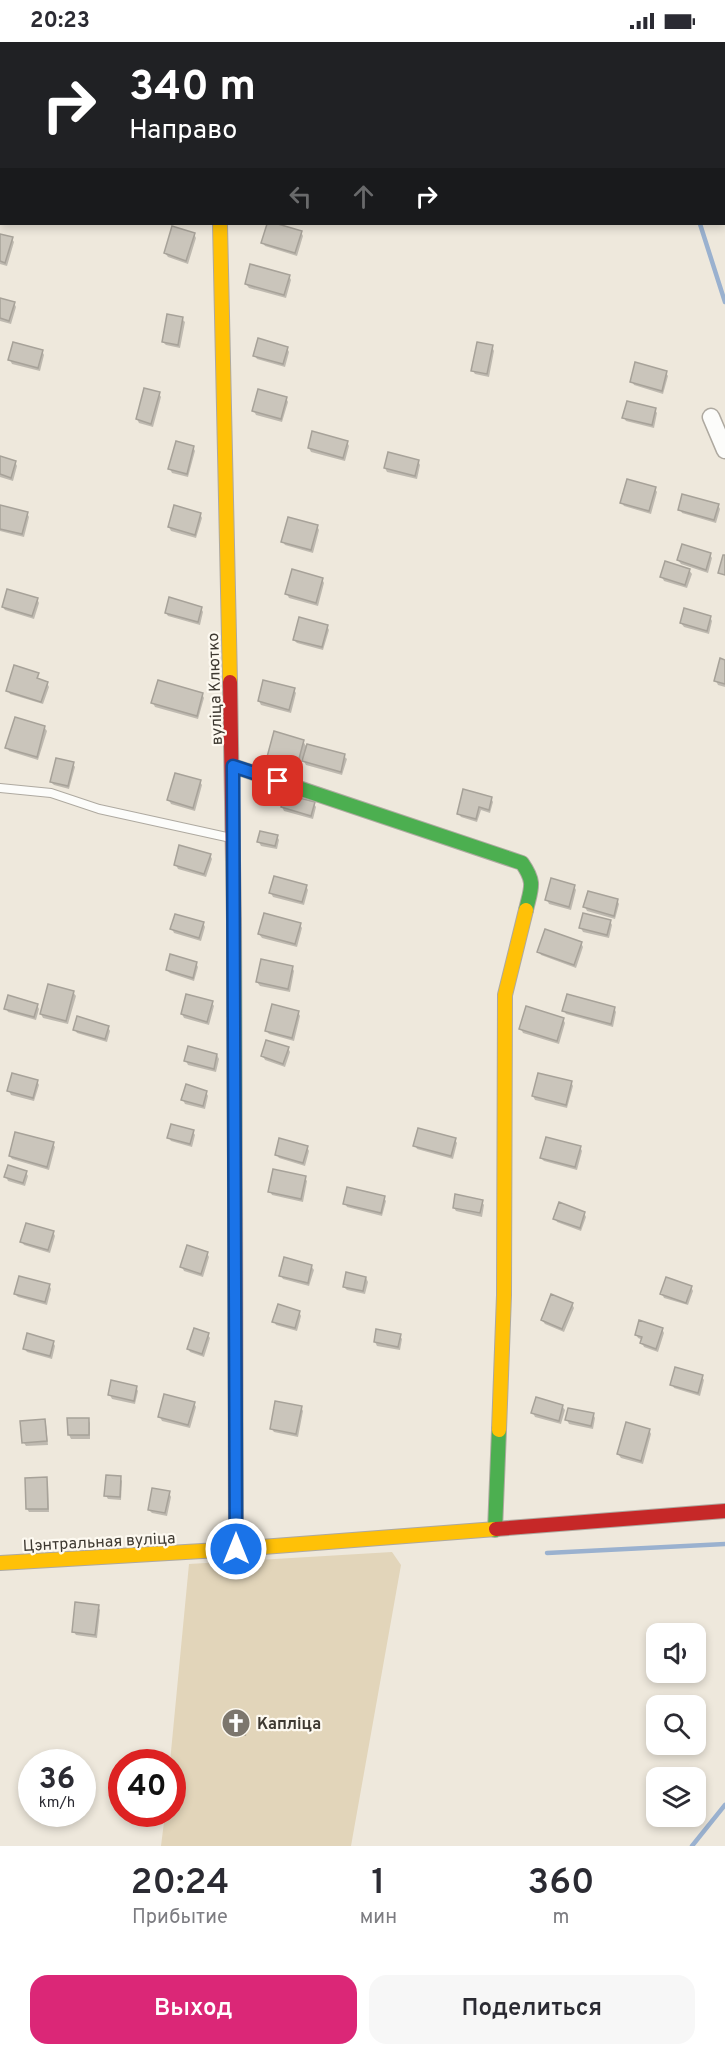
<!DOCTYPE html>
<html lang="ru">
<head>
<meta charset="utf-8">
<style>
	body { margin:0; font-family:Overpass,sans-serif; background:#f7f7f7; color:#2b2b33; height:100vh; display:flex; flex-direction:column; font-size:22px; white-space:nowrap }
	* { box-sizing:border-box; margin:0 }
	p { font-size:20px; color:#7c7c81 }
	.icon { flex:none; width:33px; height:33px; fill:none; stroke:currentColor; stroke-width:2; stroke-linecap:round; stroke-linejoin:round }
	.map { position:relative; height:1804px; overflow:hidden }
	.panel { display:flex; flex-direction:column; background:#fff; flex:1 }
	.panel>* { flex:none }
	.guide { position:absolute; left:0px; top:0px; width:726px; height:183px; box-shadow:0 3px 9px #0003; background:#202124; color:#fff; overflow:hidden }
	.controls { position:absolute; left:646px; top:1581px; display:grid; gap:12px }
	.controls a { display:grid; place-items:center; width:60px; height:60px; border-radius:12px; background:#fff; box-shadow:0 3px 9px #0003; font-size:30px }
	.speed { position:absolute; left:18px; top:1707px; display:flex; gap:12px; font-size:30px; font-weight:700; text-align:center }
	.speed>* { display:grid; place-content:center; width:78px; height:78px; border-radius:50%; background:#fff; box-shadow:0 3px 9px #0003; line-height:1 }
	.speed small { font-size:15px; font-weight:400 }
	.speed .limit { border:9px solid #d22; background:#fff; color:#111 }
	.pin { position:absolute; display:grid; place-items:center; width:51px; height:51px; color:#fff; margin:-26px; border-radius:12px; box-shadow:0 3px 9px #0006 }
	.me { position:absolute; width:66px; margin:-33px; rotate:0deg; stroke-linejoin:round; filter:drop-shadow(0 0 4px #0008) }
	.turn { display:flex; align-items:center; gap:21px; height:126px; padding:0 30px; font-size:27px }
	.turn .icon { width:78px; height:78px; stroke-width:2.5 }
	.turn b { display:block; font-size:42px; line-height:51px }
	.lanes { display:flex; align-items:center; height:57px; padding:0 30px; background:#0003; justify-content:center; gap:30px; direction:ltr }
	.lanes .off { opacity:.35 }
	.eta { display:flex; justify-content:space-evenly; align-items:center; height:102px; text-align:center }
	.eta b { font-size:36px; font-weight:600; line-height:42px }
	.cta { display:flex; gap:12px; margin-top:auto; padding:12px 30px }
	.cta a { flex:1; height:69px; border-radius:18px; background:#db2777; color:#fff; font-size:24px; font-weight:600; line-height:69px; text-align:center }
	.cta a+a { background:#f7f7f7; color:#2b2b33 }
	.status { display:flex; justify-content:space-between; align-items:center; height:42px; padding:0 30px; background:#fff; direction:ltr }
	.status svg { height:16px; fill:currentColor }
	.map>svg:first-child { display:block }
</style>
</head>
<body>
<div class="status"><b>20:23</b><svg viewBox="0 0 49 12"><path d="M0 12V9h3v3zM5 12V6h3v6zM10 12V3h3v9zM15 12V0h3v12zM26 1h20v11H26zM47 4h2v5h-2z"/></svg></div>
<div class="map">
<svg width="725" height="1804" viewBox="0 0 725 1804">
	<rect width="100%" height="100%" fill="#eee8dc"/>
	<!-- green -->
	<path fill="#e2d5ba" d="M392,1510l9,13 -50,281h-190l4,-32h7v-52h-2l19,-198z"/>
	<!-- shadow -->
	<path fill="#0003" d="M90,0h50l1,2h-51z
		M251,0h33l-33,2z
		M268,182l33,8 2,4 -6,20 -32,-10 -2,-3z
		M194,192l2,4 -8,26 -20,-7 -3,-4z
		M0,193l12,4 2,3 -7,24 -7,-2z
		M289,234l2,4 -5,18 -37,-10 -3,-4z
		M0,257l14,4 2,4 -5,17 -11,-3z
		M182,277l3,3 -5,26 -14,-3 -3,-3z
		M492,305l2,4 -5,26 -14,-3 -2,-3z
		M287,306l2,4 -4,15 -28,-8 -2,-3z
		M42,309l2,4 -4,16 -28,-7 -2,-4z
		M666,331l2,3 -5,18 -29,-9 -2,-4z
		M159,352l2,3 -8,30 -14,-4 -2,-4z
		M286,356l2,4 -6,20 -26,-7 -2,-4z
		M655,368l2,3 -3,15 -28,-7 -2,-3z
		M347,400l2,4 -4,15 -34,-9 -2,-4z
		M193,405l2,4 -7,26 -16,-4 -2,-4z
		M0,416l15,4 2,4 -4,15 -13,-4z
		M418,419l2,4 -3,14 -30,-7 -2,-4z
		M655,447l2,3 -6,22 -27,-8 -2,-3z
		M718,463l2,4 -4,14 -34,-10 -2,-4z
		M0,465l27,6 2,4 -5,20 -24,-6z
		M200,472l2,4 -6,20 -25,-7 -2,-4z
		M317,484l2,4 -6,23 -28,-8 -2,-3z
		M710,513l2,3 -4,15 -27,-9 -3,-4z
		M689,528l3,4 -5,14 -23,-7 -2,-4z
		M322,537l2,4 -6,23 -29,-8 -2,-4z
		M37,557l2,4 -5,16 -29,-9 -2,-3z
		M201,566l2,4 -3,13 -32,-9 -2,-3z
		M710,575l2,4 -3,13 -25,-7 -3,-4z
		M327,584l2,4 -6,20 -26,-7 -3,-3z
		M725,619v26l-7,-2 -2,-4z
		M38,632l1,7 8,2 2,4 -6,17 -33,-10 -2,-3z
		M294,648l2,3 -5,20 -30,-8 -2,-4z
		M202,652l2,4 -6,21 -43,-12 -2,-4z
		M44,685l3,4 -9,29 -29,-9 -2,-4z
		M303,699l3,5 38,10 3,3 -5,16 -36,-10 -4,-7 -3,11 -28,-8 -3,-4z
		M73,722l2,3 -6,22 -15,-4 -3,-3z
		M200,740l2,3 -7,26 -24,-7 -2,-4z
		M491,756l2,4 -3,11 -9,-3 -4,12 -16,-5 -3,-4z
		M314,762l2,3 -3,12 -29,-8 -2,-4z
		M277,794l2,4 -2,9 -16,-3 -2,-4z
		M210,813l2,4 -6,18 -28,-8 -2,-4z
		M306,844l2,4 -4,15 -31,-8 -2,-4z
		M574,844l2,4 -5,20 -22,-6 -2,-4z
		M617,858l2,4 -4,15 -28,-8 -2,-4z
		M610,879l2,4 -3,13 -26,-6 -2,-4z
		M203,881l2,4 -4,14 -27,-8 -2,-4z
		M300,883l2,3 -5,19 -35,-9 -3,-4z
		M581,901l2,4 -7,21 -35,-13 -2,-4z
		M196,921l2,4 -4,14 -24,-8 -3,-3z
		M292,925l2,4 -4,21 -30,-6 -3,-4z
		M73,950l3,4 -8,28 -25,-6 -2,-4z
		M212,961l2,3 -5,19 -25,-7 -2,-4z
		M37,963l2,4 -3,11 -28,-8 -2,-4z
		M614,966l2,4 -3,15 -47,-13 -2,-3z
		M298,970l2,4 -6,25 -25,-7 -3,-4z
		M563,977l2,4 -6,21 -36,-11 -2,-4z
		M108,985l2,4 -3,11 -30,-9 -2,-3z
		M288,1006l2,4 -5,15 -20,-7 -2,-4z
		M217,1013l2,4 -3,13 -28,-7 -2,-4z
		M37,1039l2,4 -5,16 -23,-6 -2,-4z
		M571,1040l2,4 -6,22 -32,-8 -2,-4z
		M206,1050l2,4 -3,13 -20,-5 -2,-4z
		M193,1090l2,3 -3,12 -21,-6 -2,-3z
		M455,1098l2,3 -4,16 -36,-10 -2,-4z
		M53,1102l2,3 -6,23 -37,-11 -2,-3z
		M307,1105l2,4 -4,15 -26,-8 -3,-4z
		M580,1105l2,4 -5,19 -33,-9 -3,-3z
		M26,1131l2,3 -3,10 -17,-5 -2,-4z
		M305,1136l2,3 -4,21 -31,-7 -2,-4z
		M384,1156l2,3 -4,15 -35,-9 -2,-4z
		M482,1160l2,3 -2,12 -26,-6 -2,-3z
		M584,1171l2,4 -5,14 -24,-9 -2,-4z
		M53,1190l2,4 -5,17 -26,-8 -2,-3z
		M207,1211l2,4 -6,20 -19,-6 -2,-4z
		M311,1224l3,4 -5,16 -26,-7 -2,-3z
		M366,1236l2,4 -3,12 -18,-4 -3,-3z
		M49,1243l2,4 -4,16 -29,-8 -3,-3z
		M691,1245l2,4 -5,14 -24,-7 -2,-4z
		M572,1262l2,4 -10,24 -19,-8 -3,-4z
		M299,1270l2,4 -4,15 -21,-6 -2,-4z
		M662,1287l2,4 -6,19 -14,-5 -2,-4 1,-3 -5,-2 -2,-4z
		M208,1293l2,3 -6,19 -14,-5 -2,-4z
		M400,1294l2,3 -2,11 -23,-4 -2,-4z
		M53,1300l2,4 -3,13 -25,-7 -3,-4z
		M702,1335l2,3 -4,16 -26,-8 -2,-4z
		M136,1345l2,4 -3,13 -23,-5 -2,-4z
		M194,1361l2,4 -6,21 -28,-7 -2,-4z
		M562,1364l3,4 -4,14 -26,-7 -2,-4z
		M301,1365l2,4 -5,26 -24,-5 -3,-4z
		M593,1372l2,4 -2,11 -24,-5 -2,-4z
		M69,1377h19l2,4v16h-19l-2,-4z
		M44,1379l2,3 2,21 -22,1 -2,-3z
		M649,1388l2,4 -8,30 -22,-6 -3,-4z
		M120,1436l2,3 -1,19 -13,-1 -2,-3z
		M46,1437l2,3 1,30h-20l-2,-3z
		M169,1451l2,4 -4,19 -15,-3 -3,-3z
		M98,1564l2,4 -3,28 -21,-3 -2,-3z
		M246,1676l2,3 -2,15 -17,-2 -2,-4z"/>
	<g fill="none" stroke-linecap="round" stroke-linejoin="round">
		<!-- stream -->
		<path stroke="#9ab1cf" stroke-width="4.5" d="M641,0l1,2
			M700,182l25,78
			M547,1511l178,-9
			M692,1804l33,-41"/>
	</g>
	<!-- building -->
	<path fill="#cac5bb" stroke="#a7a299" stroke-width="1.5" d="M267,182h11l24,7 -7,22 -34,-10z
		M172,184l23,7 -9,28 -22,-8z
		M0,192l13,3 -8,26 -5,-2z
		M250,222l40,11 -6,20 -39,-11z
		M0,256l15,4 -6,19 -9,-3z
		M167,272l16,3 -5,28 -16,-3z
		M258,296l30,9 -5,17 -30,-8z
		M13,300l30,8 -5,18 -30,-8z
		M477,300l16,3 -6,29 -16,-3z
		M635,320l32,9 -5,20 -32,-9z
		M144,346l16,4 -9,32 -15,-5z
		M258,347l29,8 -6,22 -29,-8z
		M627,359l29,7 -4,17 -30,-7z
		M312,389l36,10 -5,17 -35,-10z
		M176,399l18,5 -7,28 -19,-5z
		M388,410l31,8 -4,16 -31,-8z
		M0,414l16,5 -5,17 -11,-4z
		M627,437l29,8 -7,24 -29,-8z
		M682,452l37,10 -5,16 -36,-10z
		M0,463l28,7 -6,22 -22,-5z
		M174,463l27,8 -6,22 -27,-8z
		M288,475l30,8 -7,25 -30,-8z
		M682,502l29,9 -5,17 -29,-10z
		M723,513h2v20l-7,-2z
		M665,519l25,8 -5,16 -25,-8z
		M292,527l31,9 -7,25 -31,-9z
		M7,547l31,9 -6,18 -30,-9z
		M169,555l33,10 -4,15 -33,-9z
		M684,566l27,8 -4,15 -27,-8z
		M299,575l29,8 -6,22 -29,-7z
		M720,616l5,2v24l-11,-3z
		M14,623l25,8 -2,5 11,4 -7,20 -35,-11z
		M158,638l45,13 -6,23 -46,-13z
		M263,638l32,8 -6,22 -31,-9z
		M15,675l30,9 -8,31 -32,-9z
		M274,689l30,9 -7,26 -30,-9z
		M307,702l38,10 -4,18 -39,-11z
		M56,716l18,4 -6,24 -18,-4z
		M175,731l26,7 -8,28 -26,-8z
		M463,747l29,8 -3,13 -10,-3 -3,12 -19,-5z
		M284,752l31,8 -4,14 -30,-9z
		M260,789l18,4 -3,11 -18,-4z
		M179,803l32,9 -7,20 -30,-9z
		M274,834l33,9 -5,17 -33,-9z
		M551,836l24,7 -6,22 -24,-7z
		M588,849l30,8 -4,17 -31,-9z
		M264,871l37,10 -6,21 -37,-10z
		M583,871l28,7 -4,15 -28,-7z
		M175,872l29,8 -5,16 -29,-9z
		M545,887l37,13 -8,23 -37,-13z
		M170,912l27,8 -4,16 -27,-8z
		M261,917l32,7 -5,23 -32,-7z
		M48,942l26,7 -8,30 -26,-7z
		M186,952l27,7 -6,21 -26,-8z
		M567,952l48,13 -4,17 -49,-13z
		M8,953l30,9 -4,13 -30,-8z
		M272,962l27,7 -7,27 -27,-7z
		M526,964l38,12 -7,23 -38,-12z
		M77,974l32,10 -4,13 -32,-9z
		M266,998l23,7 -6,17 -22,-8z
		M188,1004l29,8 -3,15 -30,-8z
		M12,1031l26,7 -5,18 -26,-7z
		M538,1031l34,8 -6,24 -34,-9z
		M186,1042l21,7 -4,15 -22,-6z
		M171,1082l23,6 -4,14 -23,-6z
		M418,1086l38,10 -5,18 -38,-10z
		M15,1090l39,10 -7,25 -38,-11z
		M546,1095l35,9 -6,21 -35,-9z
		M279,1096l29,8 -5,17 -28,-8z
		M8,1123l19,6 -4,12 -19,-6z
		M273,1127l33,7 -5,23 -33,-7z
		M347,1145l38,9 -4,17 -38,-9z
		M455,1152l28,6 -3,13 -27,-5z
		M559,1160l26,10 -5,16 -27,-9z
		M26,1181l28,8 -6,19 -28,-8z
		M187,1203l21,7 -7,22 -21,-7z
		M284,1215l28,8 -4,18 -29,-7z
		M346,1230l20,5 -3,14 -20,-4z
		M19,1234l31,8 -5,18 -31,-8z
		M666,1235l26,9 -6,17 -26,-9z
		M551,1252l22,9 -11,26 -21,-9z
		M278,1262l22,7 -5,17 -23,-6z
		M639,1278l24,8 -7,21 -16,-6 2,-6 -7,-2z
		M194,1286l15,5 -7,21 -15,-5z
		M376,1287l25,5 -3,13 -24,-5z
		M27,1291l27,8 -4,15 -27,-7z
		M675,1325l28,8 -5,18 -28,-8z
		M111,1338l26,6 -3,15 -26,-6z
		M164,1352l31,8 -7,23 -30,-8z
		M536,1355l27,8 -4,16 -28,-8z
		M275,1359l27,5 -6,28 -26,-5z
		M568,1366l26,5 -3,13 -26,-6z
		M67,1376h22v17h-21z
		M45,1377l2,22 -25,2 -2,-22z
		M626,1380l24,7 -9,32 -24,-7z
		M106,1433l15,1 -1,21 -16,-1z
		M47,1435l1,32h-22l-1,-31z
		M152,1446l18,3 -5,22 -17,-3z
		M75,1560l24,3 -4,30 -23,-3z
		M227,1672l19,2 -1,16 -20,-1z"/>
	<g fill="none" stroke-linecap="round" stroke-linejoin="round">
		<!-- lane casing -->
		<g stroke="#aea9a0" stroke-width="10">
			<path id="lane" d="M0,89l2,1
				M0,746l51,5 48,16 132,29"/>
		</g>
		<!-- street casing -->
		<g stroke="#aea9a0" stroke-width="19">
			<path id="street" d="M711,375l14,33"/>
		</g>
		<!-- fast casing -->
		<g stroke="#aea9a0" stroke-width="16">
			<path id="fast" d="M233,724l289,97c14,20 9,25 4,47
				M234,879l1,271
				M495,1488l4,-100"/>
		</g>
		<!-- slow casing -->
		<g stroke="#aea9a0" stroke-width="16">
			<path id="slow" d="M220,182l10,458
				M499,1388l5,-135 1,-300 21,-85
				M0,1521l236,-14 260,-20"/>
		</g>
		<!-- jam casing -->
		<g stroke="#aea9a0" stroke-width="16">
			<path id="jam" d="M212,0v2
				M230,640l4,239
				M235,1150l1,357
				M496,1487l229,-18"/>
		</g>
		<!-- lane -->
		<use href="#lane" stroke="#fcfcfa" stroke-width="8"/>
		<!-- street -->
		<use href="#street" stroke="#fcfcfa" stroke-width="16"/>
		<!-- fast -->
		<use href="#fast" stroke="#4caf50" stroke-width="14"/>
		<!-- slow -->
		<use href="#slow" stroke="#ffc107" stroke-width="14"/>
		<!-- jam -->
		<use href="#jam" stroke="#c62828" stroke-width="14"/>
	</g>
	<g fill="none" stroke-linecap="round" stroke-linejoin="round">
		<!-- route casing -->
		<g stroke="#114b97" stroke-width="15">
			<path id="route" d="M236,1507l-3,-783 45,15"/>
		</g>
		<!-- route -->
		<use href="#route" stroke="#1a73e8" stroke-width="10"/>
	</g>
	<!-- icons -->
	<defs>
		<g id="church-disc" transform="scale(1.5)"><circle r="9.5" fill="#7c766d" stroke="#fdf9f0"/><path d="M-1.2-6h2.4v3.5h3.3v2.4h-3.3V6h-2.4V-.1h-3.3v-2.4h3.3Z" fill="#fff"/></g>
	</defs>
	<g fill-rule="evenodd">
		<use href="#church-disc" x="236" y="1681"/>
	</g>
	<g text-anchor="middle" stroke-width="4.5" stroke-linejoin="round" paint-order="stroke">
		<!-- street labels -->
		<g font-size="16" fill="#3e3931" stroke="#fdf9f0">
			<text transform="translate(214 647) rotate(-92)" y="6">вуліца Клютко</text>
			<text transform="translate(99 1499) rotate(-3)" y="6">Цэнтральная вуліца</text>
		</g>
		<!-- poi labels -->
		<g font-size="16" font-weight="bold" fill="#3e3931" stroke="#fdf9f0" text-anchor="start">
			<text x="257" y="1687">Капліца</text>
		</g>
	</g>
</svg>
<div class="controls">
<a><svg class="icon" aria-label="sound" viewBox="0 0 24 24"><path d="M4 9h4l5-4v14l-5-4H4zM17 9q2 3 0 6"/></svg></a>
<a><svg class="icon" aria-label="search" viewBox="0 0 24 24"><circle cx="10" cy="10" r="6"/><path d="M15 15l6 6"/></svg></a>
<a><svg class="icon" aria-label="layers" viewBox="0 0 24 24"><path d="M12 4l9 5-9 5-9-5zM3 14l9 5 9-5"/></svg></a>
</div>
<div class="speed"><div>36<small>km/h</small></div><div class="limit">40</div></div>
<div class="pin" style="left:278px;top:739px;background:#d93025"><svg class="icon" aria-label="arrive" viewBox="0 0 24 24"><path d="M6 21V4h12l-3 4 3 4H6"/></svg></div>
<svg class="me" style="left:236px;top:1507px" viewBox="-20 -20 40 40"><circle r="17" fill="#1a73e8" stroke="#fff" stroke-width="3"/><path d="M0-11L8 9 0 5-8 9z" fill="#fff"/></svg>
<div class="guide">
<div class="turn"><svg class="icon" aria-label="right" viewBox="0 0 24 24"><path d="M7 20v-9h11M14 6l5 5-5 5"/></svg><div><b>340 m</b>Направо</div></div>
<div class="lanes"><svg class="icon off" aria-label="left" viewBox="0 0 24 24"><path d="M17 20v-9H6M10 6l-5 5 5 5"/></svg><svg class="icon off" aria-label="ahead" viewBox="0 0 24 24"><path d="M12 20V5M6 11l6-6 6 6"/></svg><svg class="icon" aria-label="right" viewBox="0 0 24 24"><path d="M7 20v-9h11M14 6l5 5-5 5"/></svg></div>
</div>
</div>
<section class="panel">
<div class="eta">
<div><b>20:24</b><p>Прибытие</p></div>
<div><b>1</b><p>мин</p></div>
<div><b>360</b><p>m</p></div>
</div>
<div class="cta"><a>Выход</a><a>Поделиться</a></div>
</section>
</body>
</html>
